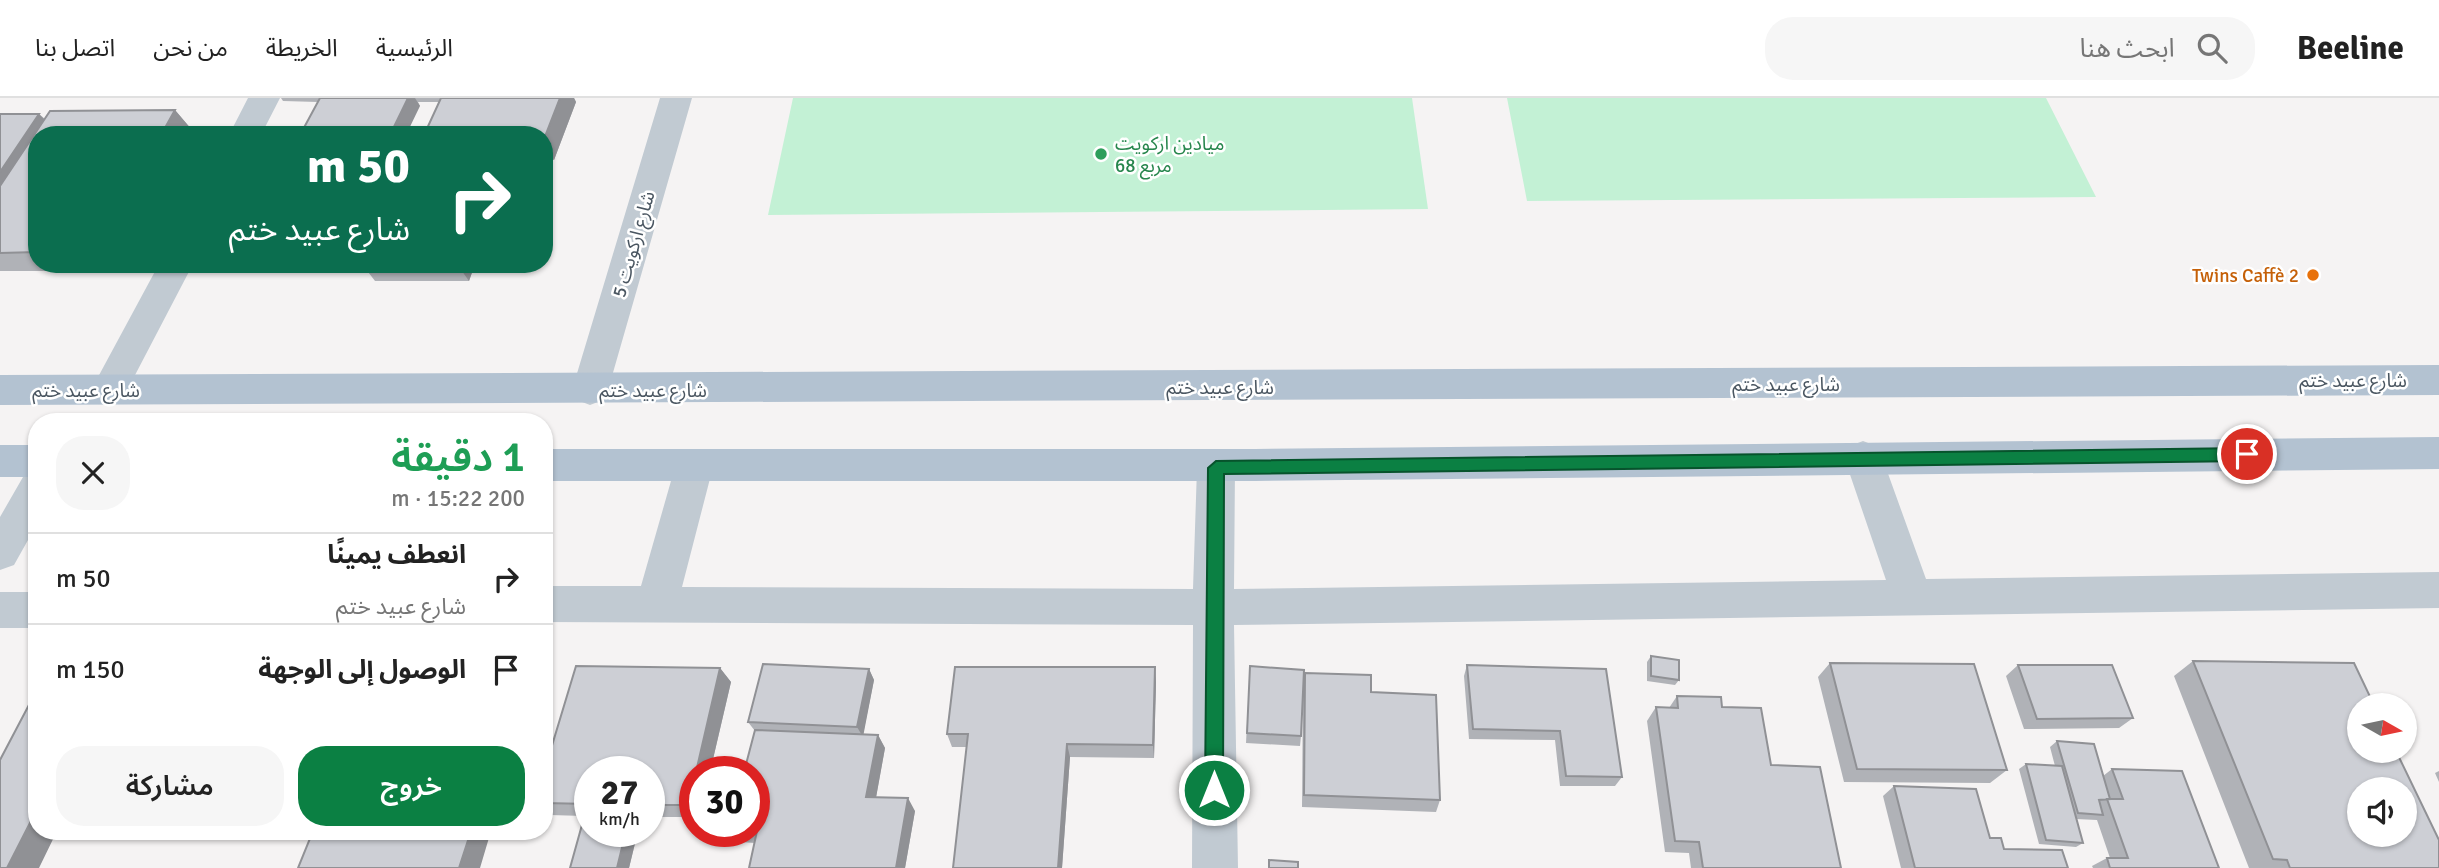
<!DOCTYPE html>
<html lang="ar">
<head>
<meta charset="utf-8">
<style>
	body { margin:0; font-family:Signika,"Noto Sans Arabic",sans-serif; background:#f6f6f6; color:#222; direction:rtl; height:100vh; display:flex; flex-direction:column; font-size:26px; white-space:nowrap }
	* { box-sizing:border-box; margin:0 }
	p { font-size:23px; color:#767676 }
	.icon { flex:none; width:38px; height:38px; fill:none; stroke:currentColor; stroke-width:2; stroke-linecap:round; stroke-linejoin:round }
	.map { position:relative; flex:1; overflow:hidden; direction:ltr }
	.drawer { position:absolute; left:28px; top:315px; width:525px; height:427px; display:flex; flex-direction:column; background:#fff; border-radius:28px; box-shadow:0 2px 5px #0004; direction:rtl }
	.drawer>* { flex:none }
	.banner { position:absolute; left:28px; top:28px; width:525px; height:147px; border-radius:28px; box-shadow:0 2px 5px #0004; direction:rtl; background:#0b6e4f; color:#fff; overflow:hidden }
	.needle { width:46px; rotate:99deg }
	.controls { position:absolute; left:2347px; top:595px; display:grid; gap:14px }
	.controls a { display:grid; place-items:center; width:70px; height:70px; border-radius:50%; background:#fff; box-shadow:0 2px 5px #0004; font-size:35px }
	.speed { position:absolute; left:574px; top:658px; display:flex; gap:14px; font-size:35px; font-weight:700; text-align:center }
	.speed>* { display:grid; place-content:center; width:91px; height:91px; border-radius:50%; background:#fff; box-shadow:0 2px 5px #0004; line-height:1 }
	.speed small { font-size:18px; font-weight:400 }
	.speed .limit { border:10px solid #d22; background:#fff; color:#111 }
	.pin { position:absolute; display:grid; place-items:center; width:60px; height:60px; color:#fff; margin:-30px; border:4px solid #fff; border-radius:50%; box-shadow:0 2px 7px #0007 }
	.me { position:absolute; width:77px; margin:-38px; rotate:0deg; stroke-linejoin:round; filter:drop-shadow(0 0 5px #0008) }
	.turn { display:flex; align-items:center; gap:24px; height:147px; padding:0 28px; font-size:32px }
	.turn .icon { width:91px; height:91px; stroke-width:2.5 }
	.turn b { display:block; font-size:49px; line-height:60px }
	.round { display:grid; place-items:center; flex:none; width:74px; height:74px; border-radius:28px; background:#f6f6f6 }
	.summary { display:flex; align-items:center; justify-content:space-between; height:119px; padding:0 28px }
	h1 { font-size:42px; font-weight:600; line-height:52px; color:#1e9e55 }
	.action { display:flex; gap:14px; margin-top:auto; padding:14px 28px }
	.action a { flex:1; height:80px; border-radius:28px; background:#0b8043; color:#fff; font-size:28px; font-weight:600; line-height:80px; text-align:center }
	.action a+a { background:#f6f6f6; color:#222 }
	ul { padding:0; list-style:none }
	li { display:flex; align-items:center; gap:21px; height:91px; padding:0 28px; border-top:2px solid #e0e0e0 }
	li div { flex:1 }
	li b { display:block; font-size:26px }
	li em { font-style:normal }
	header { display:flex; align-items:center; gap:42px; box-sizing:border-box; height:98px; padding:0 35px; background:#fff; border-bottom:2px solid #e0e0e0 }
	header strong { font-size:33px }
	nav { display:flex; gap:38px; margin-inline-start:auto; font-size:24px }
	.search { width:490px; height:63px; background:#f6f6f6; display:flex; align-items:center; gap:18px; box-sizing:border-box; padding:0 24px; border-radius:28px; color:#767676; font-size:26px }
	.map>svg:first-child { display:block }
</style>
</head>
<body>
<header>
<strong>Beeline</strong>
<div class="search"><svg class="icon" aria-label="search" viewBox="0 0 24 24"><circle cx="10" cy="10" r="6"/><path d="M15 15l6 6"/></svg>ابحث هنا</div>
<nav><a>الرئيسية</a><a>الخريطة</a><a>من نحن</a><a>اتصل بنا</a></nav>
</header>
<div class="map">
<svg width="2439" height="770" viewBox="0 0 2439 770">
	<rect width="100%" height="100%" fill="#f5f3f3"/>
	<!-- green -->
	<path fill="#c3f1d5" d="M793,0h619l16,111 -660,6z
		M1507,0h539l50,99 -569,4z"/>
	<g fill="none" stroke-linecap="round" stroke-linejoin="round">
		<!-- minor -->
		<path fill="#c1cad2" fill-rule="evenodd" d="M248,0h32l-19,37h-32z
			M660,0h32l-84,292 -5,10 -13,5 -13,-5 -5,-10z
			M159,166h34l-71,136 -13,5 -13,-5 -5,-10z
			M1863,343l13,5 6,11 44,122 513,-7v36l-1205,17 4,243h-46l1,-243 -649,-3v-36h97l34,-119 5,-11 14,-5 14,5 5,11 -31,120 511,2 4,-121 5,-11 14,-5 14,5 5,11 -1,121 652,-9 -42,-123 6,-11z
			M37,374v52l-23,41 -14,5v-53l23,-40z
			M0,494h37v36h-37z"/>
		<!-- primary -->
		<path fill="#b3c2d1" fill-rule="evenodd" d="M2439,267v30l-2439,10v-30z
			M2439,339v32l-1184,12h-711v-32h711z
			M0,347h37v32h-37z"/>
	</g>
	<!-- wall -->
	<path fill="#b0b2b7" d="M281,0h293l2,4 -22,58h-10v-25l-105,-33h-21l2,4 -102,-4 -35,-1z
		M175,12l17,20 -155,5v129h77l-3,7h-111v-157h39l6,5z
		M176,166h170l-2,3h-166z
		M362,166h113l-6,17h-94z
		M1651,558l28,24 -4,5 -28,-4v-19z
		M2193,563l246,207h-190l-75,-192z
		M1830,565l177,107 -17,13 -146,-1 -26,-105z
		M1467,567l139,4 16,108 -7,9h-55l-5,-46 -86,-1 -5,-63z
		M2018,567l115,53 -14,10 -95,1 -18,-53z
		M576,568l144,2 11,14 -21,90h-15v45h-46v-45h-59v59h48l-9,37h-59l14,-52 -34,-1 -6,-4v-39z
		M1250,568l51,70 -1,10 -54,-3z
		M1155,569l1,15 -2,76 -84,-1 -8,111h-109l14,-121h-15l-5,-13z
		M869,571l5,11 -11,54 15,1 7,13 -9,49 39,14 -10,57h-156l6,-25 -15,-1 -10,-11h24l1,-100 -7,-9z
		M1305,575l66,19 69,108 -4,12 -134,-5 1,-120z
		M1677,598l45,11 49,58 70,103h-150l-2,-15 -24,-1 -18,-131 9,-14 13,1z
		M2057,643l46,35 9,-7 107,99h-126l-1,-2 15,-8h3l-13,-38 -21,-1 7,24 -7,4 -37,-3 -20,-75 7,-5 29,2 -5,-19z
		M2439,673v11l-4,-9z
		M1894,688l96,52 14,11 64,19h-167l-18,-72z"/>
	<!-- shaded-wall -->
	<path fill="#909195" d="M408,0h7l5,8 -14,29h-16z
		M560,0h14l2,4 -22,58 -10,-19v-2z
		M175,12l17,20 -3,5h-28z
		M39,16l14,14 -53,58v-14z
		M104,166h10l-3,7z
		M457,166h18l-6,17z
		M1155,569l1,15 -2,76 -1,-13z
		M720,570l11,14 -21,90h-14z
		M869,571l5,11 -11,57 -6,-10z
		M878,637l7,13 -11,61 -8,-12z
		M1067,646l3,13 -8,111h-4z
		M695,678v36l-7,-7z
		M908,700l7,13 -10,57h-9z
		M34,717l3,1v15h20l-18,37h-32z
		M471,733h20l-11,37h-21z
		M626,733h12l-9,37h-12z"/>
	<!-- building -->
	<path fill="#cdcfd5" stroke="#909195" stroke-width="2" fill-rule="evenodd" d="M320,0h88l-18,37h-90z
		M441,0h119l-16,41v-4h-120z
		M175,12l-14,25h-124v117l-37,1v-67l50,-75z
		M0,16h39l-39,58z
		M1651,558l28,4v20l-28,-4z
		M2193,563l161,2 20,42h-15v46h37l43,89v28h-149l-3,-8 -14,-1zM2359,691h45v46h-45z
		M1830,565l144,1 33,106 -150,-1z
		M763,566l106,5 -12,58 -109,-5z
		M1467,567l139,4 16,108 -56,-1 -6,-45 -87,-2z
		M2018,567h94l21,53 -96,1z
		M576,568l144,2 -24,104h-1l-7,33h-39v-33h-59v32l-46,-1v-31z
		M1250,568l54,4 -3,66 -54,-3z
		M955,569h200l-2,78 -86,-1 -9,124h-105l15,-134h-21z
		M1305,575l66,2v17l65,3 4,105 -136,-5z
		M1677,598l44,1 1,10 39,1 10,57 49,2 21,101h-138l-4,-26 -24,-1 -19,-134 22,1z
		M31,603h6v114h-3l-27,53h-7v-108z
		M755,632l123,5 -12,62 42,1 -12,70h-147l8,-37h-3v-59h-10z
		M2057,643l37,3 16,55 -11,1 4,15 -25,-2z
		M2026,666l36,2 21,77 -37,-3z
		M2112,671l70,2 37,97h-109l-3,-10h21l-21,-59h16z
		M1894,688l82,3 14,49h11l3,11 58,1 6,18h-153z
		M585,716h5v17h36l-9,37h-47z
		M313,733h158l-12,37h-161z
		M1269,762l29,2v6h-29z"/>
	<!-- route -->
	<path fill="#0b8043" stroke="#07532c" stroke-width="2" d="M2247,350l8,6 -8,7 -1023,13 -1,316 -2,6 -7,3 -6,-3 -3,-6 3,-322 8,-7z"/>
	<!-- markers -->
	<circle fill="#2e9e5b" stroke="#fff" stroke-width="2.5" cx="1101" cy="56" r="7"/>
	<circle fill="#e8710a" stroke="#fff" stroke-width="2.5" cx="2313" cy="177" r="7"/>
	<g text-anchor="middle" stroke-width="5" stroke-linejoin="round" paint-order="stroke">
		<!-- leisure labels -->
		<g font-size="19" fill="#27864d" stroke="#fff" text-anchor="start">
			<text x="1115" y="52">ميادين اركويت<tspan x="1115" dy="22">مربع 68</tspan></text>
		</g>
		<!-- street labels -->
		<g font-size="19" fill="#4a5661" stroke="#fff">
			<text transform="translate(633 146) rotate(-74)" y="7">شارع اركويت 5</text>
			<text x="2353" y="289">شارع عبيد ختم</text>
			<text x="1786" y="293">شارع عبيد ختم</text>
			<text x="1220" y="296">شارع عبيد ختم</text>
			<text x="86" y="299">شارع عبيد ختم</text>
			<text x="653" y="299">شارع عبيد ختم</text>
		</g>
		<!-- food labels -->
		<g font-size="19" fill="#c56008" stroke="#fff" text-anchor="end">
			<text x="2299" y="184">Twins Caffè 2</text>
		</g>
	</g>
</svg>
<div class="controls">
<a><svg class="needle" viewBox="-14 -14 28 28"><path d="M0-13l5 13h-10z" fill="#e53935"/><path d="M0 13l5-13h-10z" fill="#767676"/></svg></a>
<a><svg class="icon" aria-label="sound" viewBox="0 0 24 24"><path d="M4 9h4l5-4v14l-5-4H4zM17 9q2 3 0 6"/></svg></a>
</div>
<div class="speed"><div>27<small>km/h</small></div><div class="limit">30</div></div>
<div class="pin" style="left:2247px;top:356px;background:#d93025"><svg class="icon" aria-label="arrive" viewBox="0 0 24 24"><path d="M6 21V4h12l-3 4 3 4H6"/></svg></div>
<svg class="me" style="left:1214px;top:692px" viewBox="-20 -20 40 40"><circle r="17" fill="#0b8043" stroke="#fff" stroke-width="3"/><path d="M0-11L8 9 0 5-8 9z" fill="#fff"/></svg>
<div class="banner">
<div class="turn"><svg class="icon" aria-label="right" viewBox="0 0 24 24"><path d="M7 20v-9h11M14 6l5 5-5 5"/></svg><div><b>50 m</b>شارع عبيد ختم</div></div>
</div>
<section class="drawer">
<div class="summary"><div><h1>1 دقيقة</h1><p>200 m · 15:22</p></div><a class="round"><svg class="icon" aria-label="close" viewBox="0 0 24 24"><path d="M6 6l12 12M18 6L6 18"/></svg></a></div>
<ul>
<li><svg class="icon" aria-label="right" viewBox="0 0 24 24"><path d="M7 20v-9h11M14 6l5 5-5 5"/></svg><div><b>انعطف يمينًا</b><p>شارع عبيد ختم</p></div><em>50 m</em></li>
<li><svg class="icon" aria-label="arrive" viewBox="0 0 24 24"><path d="M6 21V4h12l-3 4 3 4H6"/></svg><div><b>الوصول إلى الوجهة</b></div><em>150 m</em></li>
</ul>
<div class="action"><a>خروج</a><a>مشاركة</a></div>
</section>
</div>
</body>
</html>
